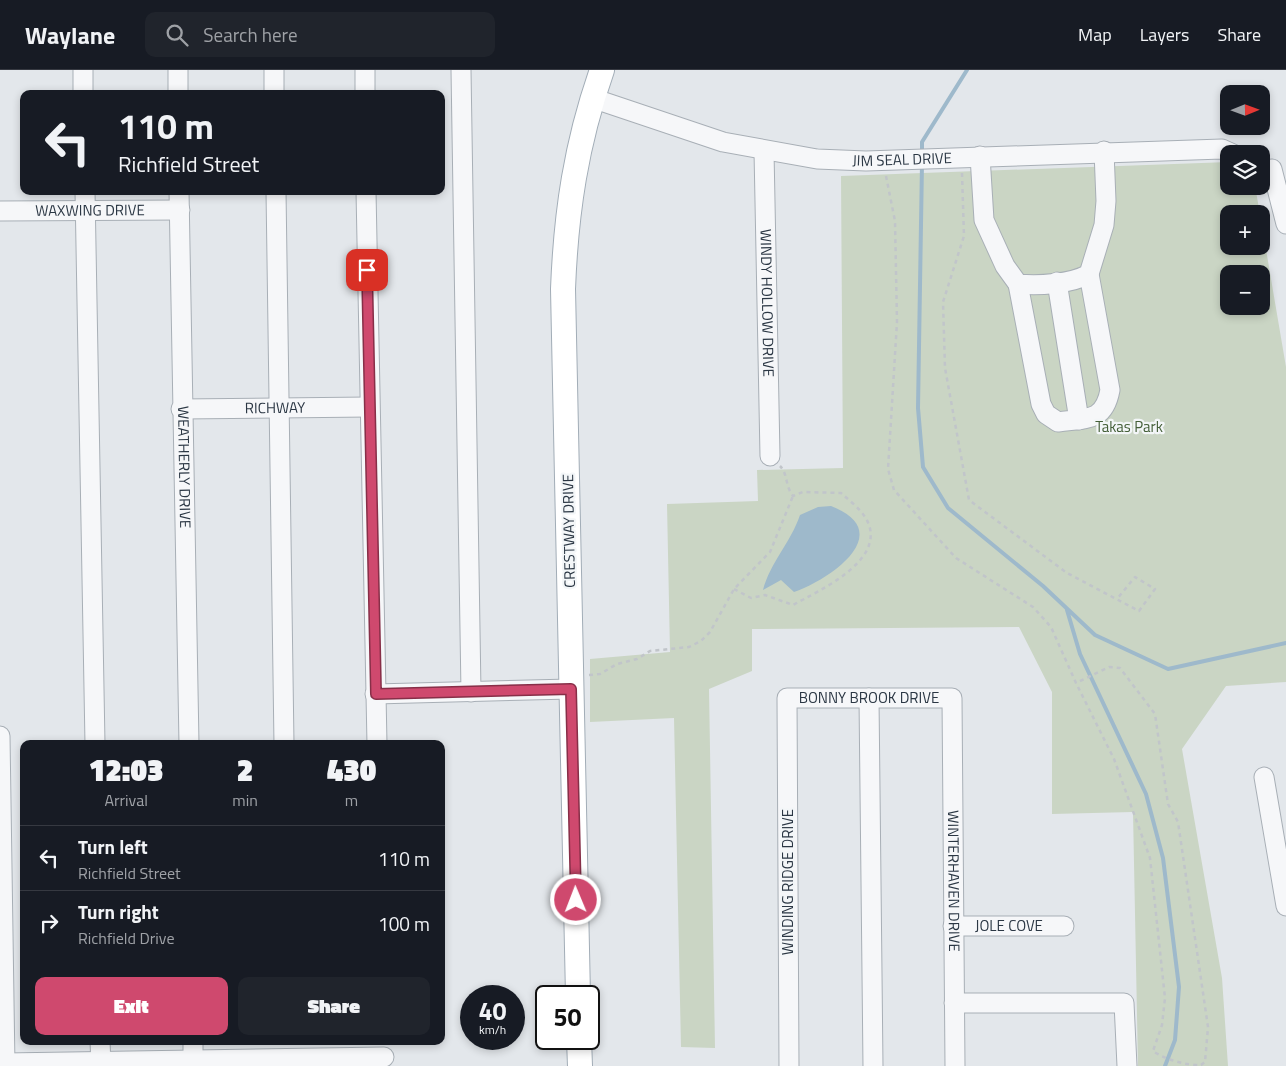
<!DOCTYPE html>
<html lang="en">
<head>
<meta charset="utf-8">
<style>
	body { margin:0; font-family:"Titillium Web",sans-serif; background:#20242c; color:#f1f3f6; height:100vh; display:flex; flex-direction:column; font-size:19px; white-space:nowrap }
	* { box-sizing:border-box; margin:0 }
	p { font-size:16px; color:#9ea1a6 }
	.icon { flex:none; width:28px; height:28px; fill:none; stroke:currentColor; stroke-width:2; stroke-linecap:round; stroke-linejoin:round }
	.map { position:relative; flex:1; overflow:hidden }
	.side { position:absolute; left:20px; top:670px; width:425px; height:305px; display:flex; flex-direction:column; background:#171b24; border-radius:10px; box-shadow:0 2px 8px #0003 }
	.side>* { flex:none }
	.hud { position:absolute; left:20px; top:20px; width:425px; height:105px; border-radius:10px; box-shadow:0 2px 8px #0003; background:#171b24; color:#f1f3f6; overflow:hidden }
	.needle { width:32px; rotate:89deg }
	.fabs { position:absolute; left:1220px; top:15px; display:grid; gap:10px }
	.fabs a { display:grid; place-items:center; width:50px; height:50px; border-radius:10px; background:#171b24; box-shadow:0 2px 8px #0003; font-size:25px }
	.speed { position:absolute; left:460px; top:915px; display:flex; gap:10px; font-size:25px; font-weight:700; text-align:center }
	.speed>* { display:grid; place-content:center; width:65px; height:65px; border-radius:50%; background:#171b24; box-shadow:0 2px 8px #0003; line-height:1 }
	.speed small { font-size:12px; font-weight:400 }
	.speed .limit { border:2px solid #111; border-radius:8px; background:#fff; color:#111 }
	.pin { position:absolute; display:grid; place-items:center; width:42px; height:42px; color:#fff; margin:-21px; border-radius:10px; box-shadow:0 2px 8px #0006 }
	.me { position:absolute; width:55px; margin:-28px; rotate:359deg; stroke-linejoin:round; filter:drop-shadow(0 0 4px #0008) }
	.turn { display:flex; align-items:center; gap:18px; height:105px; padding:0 15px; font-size:22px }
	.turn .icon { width:65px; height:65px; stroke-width:2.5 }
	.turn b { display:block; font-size:35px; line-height:42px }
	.eta { display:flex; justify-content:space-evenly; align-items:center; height:85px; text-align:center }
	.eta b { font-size:30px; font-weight:800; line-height:35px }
	.action { display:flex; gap:10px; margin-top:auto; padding:10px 15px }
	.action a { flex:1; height:58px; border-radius:10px; background:#cf496e; color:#fff; font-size:20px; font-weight:800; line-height:58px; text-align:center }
	.action a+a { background:#20242c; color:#f1f3f6 }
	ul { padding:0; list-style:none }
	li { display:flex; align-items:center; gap:15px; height:65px; padding:0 15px; border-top:1px solid #363941 }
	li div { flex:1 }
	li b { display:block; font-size:19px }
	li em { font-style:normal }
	header { display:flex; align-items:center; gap:30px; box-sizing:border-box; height:70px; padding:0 25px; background:#171b24; border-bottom:1px solid #363941 }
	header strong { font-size:24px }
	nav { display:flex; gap:28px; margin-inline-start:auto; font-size:18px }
	.search { width:350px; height:45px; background:#20242c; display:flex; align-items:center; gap:12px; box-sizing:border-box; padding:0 18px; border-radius:10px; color:#9ea1a6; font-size:19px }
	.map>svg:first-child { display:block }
</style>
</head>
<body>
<header>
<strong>Waylane</strong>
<div class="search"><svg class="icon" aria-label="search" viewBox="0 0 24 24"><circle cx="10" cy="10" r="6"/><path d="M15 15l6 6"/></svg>Search here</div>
<nav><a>Map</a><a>Layers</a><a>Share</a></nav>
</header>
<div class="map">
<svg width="1286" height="996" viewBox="0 0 1286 996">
	<rect width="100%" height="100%" fill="#e3e7eb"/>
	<!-- green -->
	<path fill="#cad5c4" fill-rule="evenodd" d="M1229,92v24h26l5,28h-31v32h32v-26l25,147v315l-60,4 -44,63 40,229 6,88h-90l-5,-254 -81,2v-122l-33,-65 -267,2v42l-43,18 6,359 -34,-1 -7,-329 -84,4v-63l80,-7 -3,-148 91,-3 -1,-31 86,-2 -2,-292zM1229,204h32v32h-32z"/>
	<!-- water -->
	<path fill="#9eb9cb" d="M831,436c67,26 0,73 -37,86l-13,-12 -18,10c7,-27 28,-48 37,-75l18,-8z"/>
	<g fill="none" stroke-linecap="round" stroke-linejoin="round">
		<!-- stream -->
		<path stroke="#9eb9cb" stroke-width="4" d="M922,84v-12l45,-72
			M922,93l-4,245 5,59 25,41 95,78 52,49 73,34 118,-26
			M1067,540l13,44 66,140 17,64 16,129 -4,53 -10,26"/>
		<!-- minor casing -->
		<g stroke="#a8afb6" stroke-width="21">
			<g id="minor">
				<path d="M83,0v24"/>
				<path d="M178,0v24"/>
				<path d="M274,0v24"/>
				<path d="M365,0v24"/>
				<path d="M461,0l10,622"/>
				<path id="s1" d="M592,28l131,44 94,17 49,2 356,-12 11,5"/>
				<path id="s2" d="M764,81l6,305"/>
				<path d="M980,86l4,64 21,46 13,18c21,2 53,0 71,-10l15,-49 2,-24 -2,-50"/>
				<path d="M1272,99l14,55"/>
				<path d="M85,121l10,553"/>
				<path id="s3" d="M179,121l10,553"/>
				<path d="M276,121l8,553"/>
				<path d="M366,121l11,553"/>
				<path id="s4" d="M0,141l180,-1"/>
				<path d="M1057,212l22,138"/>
				<path d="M1018,214l23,120 5,10 12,8c29,-4 46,0 52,-32l-21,-116"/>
				<path id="s5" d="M181,339l188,-2"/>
				<path d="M375,624l196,-5"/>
				<path d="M869,628l4,368"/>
				<path d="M0,666l5,330"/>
				<path d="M1264,707l22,129"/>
				<path id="s6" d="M953,856h111"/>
				<path d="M954,933h170l3,63"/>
				<path d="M100,971l1,25"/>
				<path d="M193,971v25"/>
				<path d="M5,993l379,-6"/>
				<path id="s7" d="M789,996l-2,-368h165l3,368"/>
			</g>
		</g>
		<!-- major casing -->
		<g stroke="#a2adb7" stroke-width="26">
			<path id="major" d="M578,926l-15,-707c3,-77 13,-145 39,-219
				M579,969l1,27"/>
		</g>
		<!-- path -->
		<path stroke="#c1c5ca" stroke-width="2.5" stroke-dasharray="4 4" stroke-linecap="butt" d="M962,103l2,63 -21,66 2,66 24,132 98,73 72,38 16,-22 -20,-12 -18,22
			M886,106l9,45 2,101 -9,147 6,21 62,68 77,49 18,20 25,56 38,76 36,99 15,140 -3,27 -9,26c11,8 34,15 48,14l4,-3 3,-35 -30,-205 -10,-18 -13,-90 -35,-46 -11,-1 -33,16
			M734,519l17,9 14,-3 28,10c25,-14 89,-42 76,-80 -5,-14 -18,-23 -28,-32l-38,-1 -10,4c-8,-10 -5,-22 -13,-30
			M589,605l11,-1 17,-10 20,-5 13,-8 39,-4 12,-6 9,-9 24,-43 36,-37 23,-56"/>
		<!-- minor -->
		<use href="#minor" stroke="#f6f7f9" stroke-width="19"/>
		<!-- major -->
		<use href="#major" stroke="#fff" stroke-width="24"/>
	</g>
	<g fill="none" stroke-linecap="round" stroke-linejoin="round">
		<!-- route casing -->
		<g stroke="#872f48" stroke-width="12">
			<path id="route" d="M367,200l9,424 195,-5 5,211"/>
		</g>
		<!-- route -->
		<use href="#route" stroke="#cf496e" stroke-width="9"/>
	</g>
	<g text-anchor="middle" stroke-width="4.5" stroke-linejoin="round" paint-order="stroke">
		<!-- street labels -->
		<g font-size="15" fill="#2b3744" stroke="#f3f6f8">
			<text dy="5" stroke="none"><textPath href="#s1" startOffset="319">JIM SEAL DRIVE</textPath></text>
			<text dy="5" stroke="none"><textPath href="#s4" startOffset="90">WAXWING DRIVE</textPath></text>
			<text dy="5" stroke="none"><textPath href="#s2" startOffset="152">WINDY HOLLOW DRIVE</textPath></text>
			<text dy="5" stroke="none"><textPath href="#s5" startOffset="94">RICHWAY</textPath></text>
			<text dy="5" stroke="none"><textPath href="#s3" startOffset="276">WEATHERLY DRIVE</textPath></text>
			<text transform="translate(569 461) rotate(-91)" y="5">CRESTWAY DRIVE</text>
			<text dy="5" stroke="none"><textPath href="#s7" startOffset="450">BONNY BROOK DRIVE</textPath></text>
			<text transform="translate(788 812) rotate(-90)" y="5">WINDING RIDGE DRIVE</text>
			<text dy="5" stroke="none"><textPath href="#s7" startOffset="716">WINTERHAVEN DRIVE</textPath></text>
			<text dy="5" stroke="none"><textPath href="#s6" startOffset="56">JOLE COVE</textPath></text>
		</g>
		<!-- park labels -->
		<g font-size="15" fill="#445f38" stroke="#f3f6f8">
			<text x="1129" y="362">Takas Park</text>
		</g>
	</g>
</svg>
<div class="fabs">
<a><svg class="needle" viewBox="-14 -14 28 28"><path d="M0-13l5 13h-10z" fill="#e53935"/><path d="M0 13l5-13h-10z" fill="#9ea1a6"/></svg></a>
<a><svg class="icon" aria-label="layers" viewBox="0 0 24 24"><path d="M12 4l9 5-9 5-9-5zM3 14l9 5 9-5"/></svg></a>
<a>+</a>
<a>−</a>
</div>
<div class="speed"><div>40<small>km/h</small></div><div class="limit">50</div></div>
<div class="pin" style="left:367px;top:200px;background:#d93025"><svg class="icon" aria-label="arrive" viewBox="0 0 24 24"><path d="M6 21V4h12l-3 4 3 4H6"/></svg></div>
<svg class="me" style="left:576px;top:830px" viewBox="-20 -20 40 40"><circle r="17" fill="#cf496e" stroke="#fff" stroke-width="3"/><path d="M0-11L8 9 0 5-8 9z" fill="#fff"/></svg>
<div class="hud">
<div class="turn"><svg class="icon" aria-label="left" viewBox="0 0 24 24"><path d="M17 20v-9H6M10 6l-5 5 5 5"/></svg><div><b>110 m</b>Richfield Street</div></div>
</div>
<section class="side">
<div class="eta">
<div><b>12:03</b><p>Arrival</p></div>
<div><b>2</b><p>min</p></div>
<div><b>430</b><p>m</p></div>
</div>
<ul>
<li><svg class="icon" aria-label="left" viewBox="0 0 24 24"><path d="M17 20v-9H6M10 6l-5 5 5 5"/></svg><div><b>Turn left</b><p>Richfield Street</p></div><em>110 m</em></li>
<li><svg class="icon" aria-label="right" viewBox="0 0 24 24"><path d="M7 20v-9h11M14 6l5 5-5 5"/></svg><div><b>Turn right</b><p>Richfield Drive</p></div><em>100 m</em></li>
</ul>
<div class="action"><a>Exit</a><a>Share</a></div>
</section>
</div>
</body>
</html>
